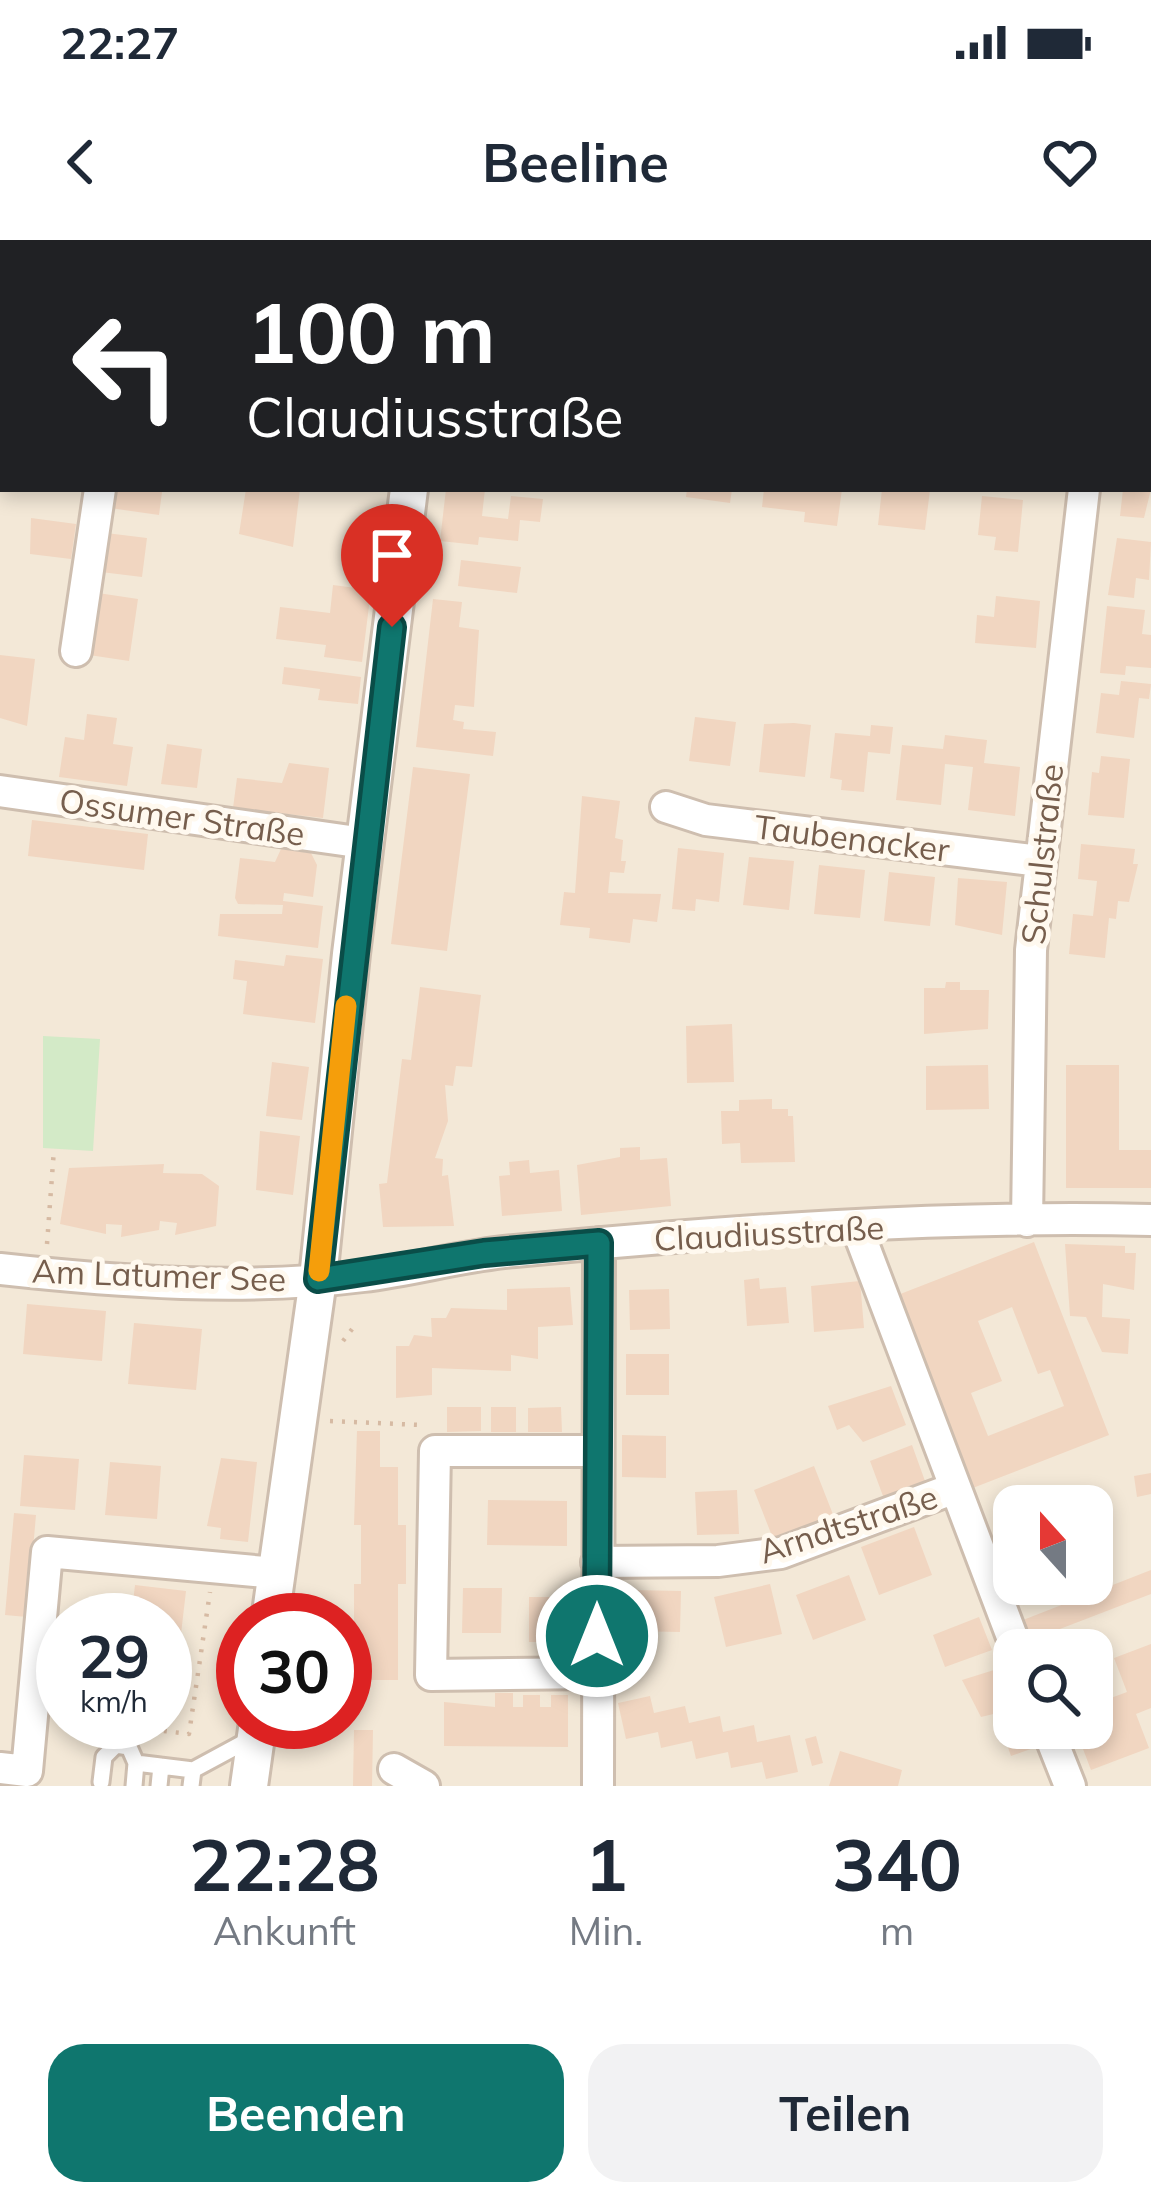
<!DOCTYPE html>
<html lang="de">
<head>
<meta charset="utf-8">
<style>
	body { margin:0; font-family:Mulish,sans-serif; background:#f2f2f3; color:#1f2937; height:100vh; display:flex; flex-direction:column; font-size:45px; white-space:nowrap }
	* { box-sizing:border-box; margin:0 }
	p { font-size:39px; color:#747a83 }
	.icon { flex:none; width:66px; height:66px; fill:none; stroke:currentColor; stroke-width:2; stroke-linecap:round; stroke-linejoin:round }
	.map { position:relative; height:1546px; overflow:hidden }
	.panel { display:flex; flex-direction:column; background:#fff; flex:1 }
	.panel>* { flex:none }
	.top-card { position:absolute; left:0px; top:0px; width:1152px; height:252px; box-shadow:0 6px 18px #0003; background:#202124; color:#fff; overflow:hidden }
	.needle { width:78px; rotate:339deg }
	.fabs { position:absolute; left:993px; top:1245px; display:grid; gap:24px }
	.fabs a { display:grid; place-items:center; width:120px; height:120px; border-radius:24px; background:#fff; box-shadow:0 6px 18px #0003; font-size:60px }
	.speed { position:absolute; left:36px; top:1353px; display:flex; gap:24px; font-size:60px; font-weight:700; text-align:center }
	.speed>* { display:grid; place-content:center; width:156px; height:156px; border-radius:50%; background:#fff; box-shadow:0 6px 18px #0003; line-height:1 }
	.speed small { font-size:30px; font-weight:400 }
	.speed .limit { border:18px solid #d22; background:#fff; color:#111 }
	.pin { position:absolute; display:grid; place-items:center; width:102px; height:102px; color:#fff; margin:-123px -51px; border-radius:50% 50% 50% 0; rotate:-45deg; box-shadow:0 0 12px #0007 }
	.pin .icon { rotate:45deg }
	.me { position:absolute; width:132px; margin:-66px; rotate:0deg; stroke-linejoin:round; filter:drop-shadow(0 0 9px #0008) }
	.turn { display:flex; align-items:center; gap:42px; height:252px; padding:0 48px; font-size:54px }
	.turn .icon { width:156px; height:156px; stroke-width:2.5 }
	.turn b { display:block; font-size:84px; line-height:102px }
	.eta { display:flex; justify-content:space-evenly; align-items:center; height:204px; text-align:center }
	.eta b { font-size:72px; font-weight:700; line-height:84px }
	.action { display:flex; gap:24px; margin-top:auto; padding:24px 48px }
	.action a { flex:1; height:138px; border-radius:36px; background:#0f766e; color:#fff; font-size:48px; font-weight:700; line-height:138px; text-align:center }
	.action a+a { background:#f2f2f3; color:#1f2937 }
	.status { display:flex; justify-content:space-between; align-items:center; height:84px; padding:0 60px; background:#fff; direction:ltr }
	.status svg { height:33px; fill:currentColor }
	header { display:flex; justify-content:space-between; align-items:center; height:156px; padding:0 48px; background:#fff; font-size:54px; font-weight:700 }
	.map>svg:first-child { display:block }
</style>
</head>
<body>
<div class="status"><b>22:27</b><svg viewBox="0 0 49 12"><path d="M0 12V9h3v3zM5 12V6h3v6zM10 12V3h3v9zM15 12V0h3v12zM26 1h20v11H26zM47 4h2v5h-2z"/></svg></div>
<header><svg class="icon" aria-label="back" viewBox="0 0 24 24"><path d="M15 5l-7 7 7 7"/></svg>Beeline<svg class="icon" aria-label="heart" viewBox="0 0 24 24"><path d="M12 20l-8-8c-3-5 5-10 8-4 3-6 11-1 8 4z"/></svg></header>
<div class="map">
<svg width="1151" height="1546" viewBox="0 0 1151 1546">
	<rect width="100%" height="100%" fill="#fcf5e8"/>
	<!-- residential -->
	<path fill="#f3e8d7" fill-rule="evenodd" d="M0,0h1151v1546h-1151zM3,3h1146v246h-1146zM1014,1266h78v78h-78zM63,1380h102v102h-102zM243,1380h102v102h-102zM1014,1410h78v78h-78z"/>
	<!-- education -->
	<path fill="#f2e5f9" d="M769,0h318l-319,3z"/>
	<!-- green -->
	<path fill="#d3eac7" d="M43,796l57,3 -7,112 -50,-3z"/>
	<!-- building -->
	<path fill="#f1d6c1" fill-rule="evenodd" d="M112,249l50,3 -3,23 -49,-7z
		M246,249h54l-7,58 -54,-13z
		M446,249h39l-3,27 26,3 3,-23 32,3 -3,23 -20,-2 -2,21 -39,-4 -1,8 -38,-4z
		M687,249h45l-2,14 -44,-6z
		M764,249h78l-5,37 -33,-4 1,-10 -43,-5z
		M882,249l48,1 -5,40 -47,-5z
		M1123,249h28l-7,29 -24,-2z
		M982,256l41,4 -5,52 -24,-2 2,-13 -18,-2z
		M31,278l45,6 -5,35 -41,-5z
		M106,293l41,5 -5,39 -41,-5z
		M1117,298l34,4 -2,38 -13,-2 -2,20 -26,-3z
		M461,320l60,7 -4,26 -59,-7z
		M333,345l38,5 -9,72 -38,-5 2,-12 -50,-6 4,-32 50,6z
		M98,353l40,6 -9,62 -40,-6z
		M996,356l44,5 -4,47 -61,-5 2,-28 17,2z
		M433,359l29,3 -3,25 20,3 -5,77 -19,-2 -2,15 11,2 -1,7 33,3 -3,24 -77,-9z
		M1107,366l38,4 -3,24 9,1v33l-25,-2 -1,9 -25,-2z
		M0,415l35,4 -8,67 -27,-8z
		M284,427l77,10 -3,27 -40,-4 2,-11 -38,-5z
		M1121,441l30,3 -2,15 -10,-1 -5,40 -38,-5 5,-40 18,2z
		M87,474l30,4 -4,26 20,3 -6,39 -68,-9 6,-40 19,3z
		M695,477l41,5 -6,44 -41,-5z
		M794,483l17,2 -6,52 -46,-5 5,-48z
		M871,485l22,2 -3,27 -22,-2 -4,40 -23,-2 1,-10 -12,-2 5,-45 35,3z
		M945,495l42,5 -3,23 36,4 -5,49 -47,-6 5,-43 -28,-3 -4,41 -45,-5 6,-55 41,4z
		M167,504l35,5 -5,39 -36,-4z
		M1101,516l29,3 -6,59 -36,-3 4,-43 7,1z
		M289,523l40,5 -6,50 -90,-10 4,-30 45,5z
		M413,527l57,7 -23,177 -56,-7z
		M582,556l38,5 -5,37 8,2 -2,21h5l-2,12 -14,-1 -2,21 53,1 -4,28 -24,-3 -3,24 -41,-5 1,-10 -30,-3 4,-33 11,1z
		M32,580l116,14 -4,36 -116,-14z
		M1081,604l54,5 -2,15h5l-9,38 -11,-1 -2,18 -7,-1 -4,40 -36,-4 4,-40 20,2 4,-35 -19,-2z
		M678,608l46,5 -5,49 -23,-3 -1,12 -23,-2z
		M281,609l30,4 6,12 -4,32 -29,-4 -1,8 40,5 -5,42 -100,-12 2,-22h62l1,-9 -45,-1 -3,-6 5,-40 35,4z
		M749,617l45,4 -5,49 -46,-5z
		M819,625l46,5 -5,48 -46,-4z
		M889,632l46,5 -5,49 -46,-5z
		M958,638l49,4 -5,53 -47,-10z
		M286,715l37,4 -8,64 -72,-9 4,-33 -14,-2 2,-19 49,6z
		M946,742h14v8h29l-1,39 -64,5v-46h21z
		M420,747l61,8 -9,72 -16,-1 -3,20 -8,-1 3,36 -13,37 8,1 -1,17 6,-1 6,51 -71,1 -4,-43 8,-1 15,-124 9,1z
		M732,784l2,58 -47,1 -1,-57z
		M272,822l37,5 -7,53 -36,-4z
		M988,825l1,44 -63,1v-44z
		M1066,825h53v85h32v38h-85z
		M772,859v10h16v7h5l2,46 -54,1 -1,-20 -18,1 -1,-33h18v-11z
		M260,891l40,5 -7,59 -37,-5z
		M640,907v13l27,-2 4,48 -90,9 -4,-50 43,-8v-9z
		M529,920l1,13 29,-3 3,41 -60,5 -3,-40 11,-1 -1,-13z
		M164,924l-1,9 39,1 17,12 -3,40 -41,9 2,-12 -17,-2 -1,9 -38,7 1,-12 -16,-1v10l-46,-10 9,-56z
		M1034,1002l75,193 -144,56 -75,-193zM1012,1067l26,67 12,-4 14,36 -76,30 -17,-43 31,-12 -24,-60z
		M1065,1004l60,2v7h11l-2,37 -31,-6 -1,33 28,2 -2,35 -26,-2 -16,-35 -16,-1z
		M759,1038l1,11 26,-2 3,36 -42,3 -3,-46z
		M860,1041l4,47 -50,4 -3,-46z
		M570,1047l3,38 -35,2v32l-27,-4v16l-79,-3v27l-36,3v-52h13l5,-11 18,2 -1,-19h15l5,-10 56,2v-21z
		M669,1049l1,40 -40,1 -1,-40z
		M27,1064l79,7 -4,50 -79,-7z
		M134,1083l68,6 -6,61 -68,-6z
		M626,1114h43v41h-43z
		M891,1146l15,39 -43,17 -14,-17 -12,5 -9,-24z
		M447,1167h34v24l-34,1z
		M491,1167h25v25h-25z
		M561,1167l1,25h-34v-24z
		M357,1191h23v36h18v58h8v59h-8v96h-44v-96h7v-59h-7z
		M622,1195l44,1v42l-44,-1z
		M912,1205l13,36 -24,13 -18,2 -13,-35z
		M24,1215l55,4 -4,51 -55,-4z
		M221,1218l36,4 -9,80 -28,-3 1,-11 -14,-2z
		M110,1222l51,4 -4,53 -52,-4z
		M814,1226l20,51 -60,24 -20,-51z
		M1151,1233v21l-14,3 -3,-21z
		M737,1250l2,44 -42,1 -2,-43z
		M488,1260l79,1v45l-80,-1z
		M14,1273l22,2 -9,102 -22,-2z
		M914,1287l18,48 -53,20 -18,-48z
		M1151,1330v24l-125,48 -8,-20z
		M849,1335l17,45 -53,20 -17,-45z
		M770,1344l12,50 -56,13 -12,-50z
		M135,1345l51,6 -14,120h-7v-91h-34z
		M463,1348h39l-1,45h-39z
		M632,1350l49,1 -1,41 -49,-1z
		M529,1357h40l-1,45h-39z
		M979,1377l13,33 -47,17 -12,-32z
		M1151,1404v64l-15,6 13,34 -58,22 -16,-42h17v-23l35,-13 -13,-34z
		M1010,1425l4,44 -33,8 -19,-37z
		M495,1453h18v14h10v-12h17v12h11v-12h17v52l-124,-1v-44l51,5z
		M650,1456l4,17 31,-7 4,17 31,-7 3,16 31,-7 3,17 33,-7 8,37 -32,7 -4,-17 -31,6 -3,-16 -32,7 -4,-18 -31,7 -3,-16 -32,7 -8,-36z
		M1014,1483v5h21l7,17 -31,11 -10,-28z
		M354,1490h19l-1,56h-19z
		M816,1496l7,27 -11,3 -7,-27z
		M840,1511l62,19 -4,16h-69z"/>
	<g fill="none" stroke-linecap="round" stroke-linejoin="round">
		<!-- service casing -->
		<g stroke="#cebeaf" stroke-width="21">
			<path id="service" d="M136,1523l57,7
				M101,1542l3,-25 12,-12 13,2 7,16 -2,23
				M159,1546l2,-20
				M191,1546l2,-16 61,-33"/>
		</g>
		<!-- minor casing -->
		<g stroke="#cebeaf" stroke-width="36">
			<path id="minor" d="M212,3l1,-3
				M1148,3l3,-3
				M0,152h3
				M76,411l24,-162
				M0,551l364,52
				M666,567l40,13 334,41
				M1027,981l4,-271 53,-461
				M857,988l160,422
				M0,1029c118,13 245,22 363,7 51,-6 101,-21 152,-25 210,-20 425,-36 636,-31
				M597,1322l121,-1 63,-8 174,-65
				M597,1433l-166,2 4,-224h163
				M1047,1488l23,58
				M0,1528l27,3 20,-219 229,21
				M394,1529l30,17
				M598,1546l1,-543"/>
		</g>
		<!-- tertiary casing -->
		<g stroke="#cebeaf" stroke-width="42">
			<path id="tertiary" d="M442,3v-3
				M270,1380l48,-341 33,-325 58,-465
				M249,1546l9,-64"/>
		</g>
		<!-- path -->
		<path stroke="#d6baa3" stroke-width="4.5" stroke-dasharray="3 9" stroke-linecap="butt" d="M374,0l27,3
			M47,1004l7,-95
			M343,1101l13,-17
			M330,1181l92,4
			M93,1482l18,2
			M140,1488l49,6 21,-142"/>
		<!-- service -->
		<use href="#service" stroke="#fff" stroke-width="15"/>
		<!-- minor -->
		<use href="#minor" stroke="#fff" stroke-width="30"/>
		<!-- tertiary -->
		<use href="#tertiary" stroke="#fff" stroke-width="36"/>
	</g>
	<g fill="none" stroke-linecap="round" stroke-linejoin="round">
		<!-- route casing -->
		<g stroke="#0a4d48" stroke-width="30">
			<path id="route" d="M392,387l-74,652 166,-26 115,-10 -2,393"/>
		</g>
		<!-- route -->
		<use href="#route" stroke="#0f766e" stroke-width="21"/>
		<!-- slow -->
		<path stroke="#f59e0b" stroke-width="21" d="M319,1031l27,-265"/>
	</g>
	<g text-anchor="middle" stroke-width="10" stroke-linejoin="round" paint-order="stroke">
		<!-- street labels -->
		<g font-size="33" fill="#765e4d" stroke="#fff9ef">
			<text transform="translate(182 577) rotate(8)" y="12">Ossumer Straße</text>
			<text transform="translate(852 598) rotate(7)" y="12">Taubenacker</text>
			<text transform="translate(1042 614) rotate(-84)" y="12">Schulstraße</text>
			<text transform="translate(769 993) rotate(-3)" y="12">Claudiusstraße</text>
			<text transform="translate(159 1035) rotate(2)" y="12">Am Latumer See</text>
			<text transform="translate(848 1284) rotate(-18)" y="12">Arndtstraße</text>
		</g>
	</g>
</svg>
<div class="fabs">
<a><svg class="needle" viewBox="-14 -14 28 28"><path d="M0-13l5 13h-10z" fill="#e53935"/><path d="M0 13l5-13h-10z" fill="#747a83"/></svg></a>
<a><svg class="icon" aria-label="search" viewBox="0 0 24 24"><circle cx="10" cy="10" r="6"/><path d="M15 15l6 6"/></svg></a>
</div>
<div class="speed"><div>29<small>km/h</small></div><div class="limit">30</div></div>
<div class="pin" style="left:392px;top:387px;background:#d93025"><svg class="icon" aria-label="arrive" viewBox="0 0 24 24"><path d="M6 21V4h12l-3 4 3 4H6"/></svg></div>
<svg class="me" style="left:597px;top:1396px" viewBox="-20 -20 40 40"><circle r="17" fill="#0f766e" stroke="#fff" stroke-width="3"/><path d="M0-11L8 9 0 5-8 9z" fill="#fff"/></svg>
<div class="top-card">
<div class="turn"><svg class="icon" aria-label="left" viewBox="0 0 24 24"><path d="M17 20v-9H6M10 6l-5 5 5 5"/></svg><div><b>100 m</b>Claudiusstraße</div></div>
</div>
</div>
<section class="panel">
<div class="eta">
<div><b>22:28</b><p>Ankunft</p></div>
<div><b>1</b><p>Min.</p></div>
<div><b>340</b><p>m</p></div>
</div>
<div class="action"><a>Beenden</a><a>Teilen</a></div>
</section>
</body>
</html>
